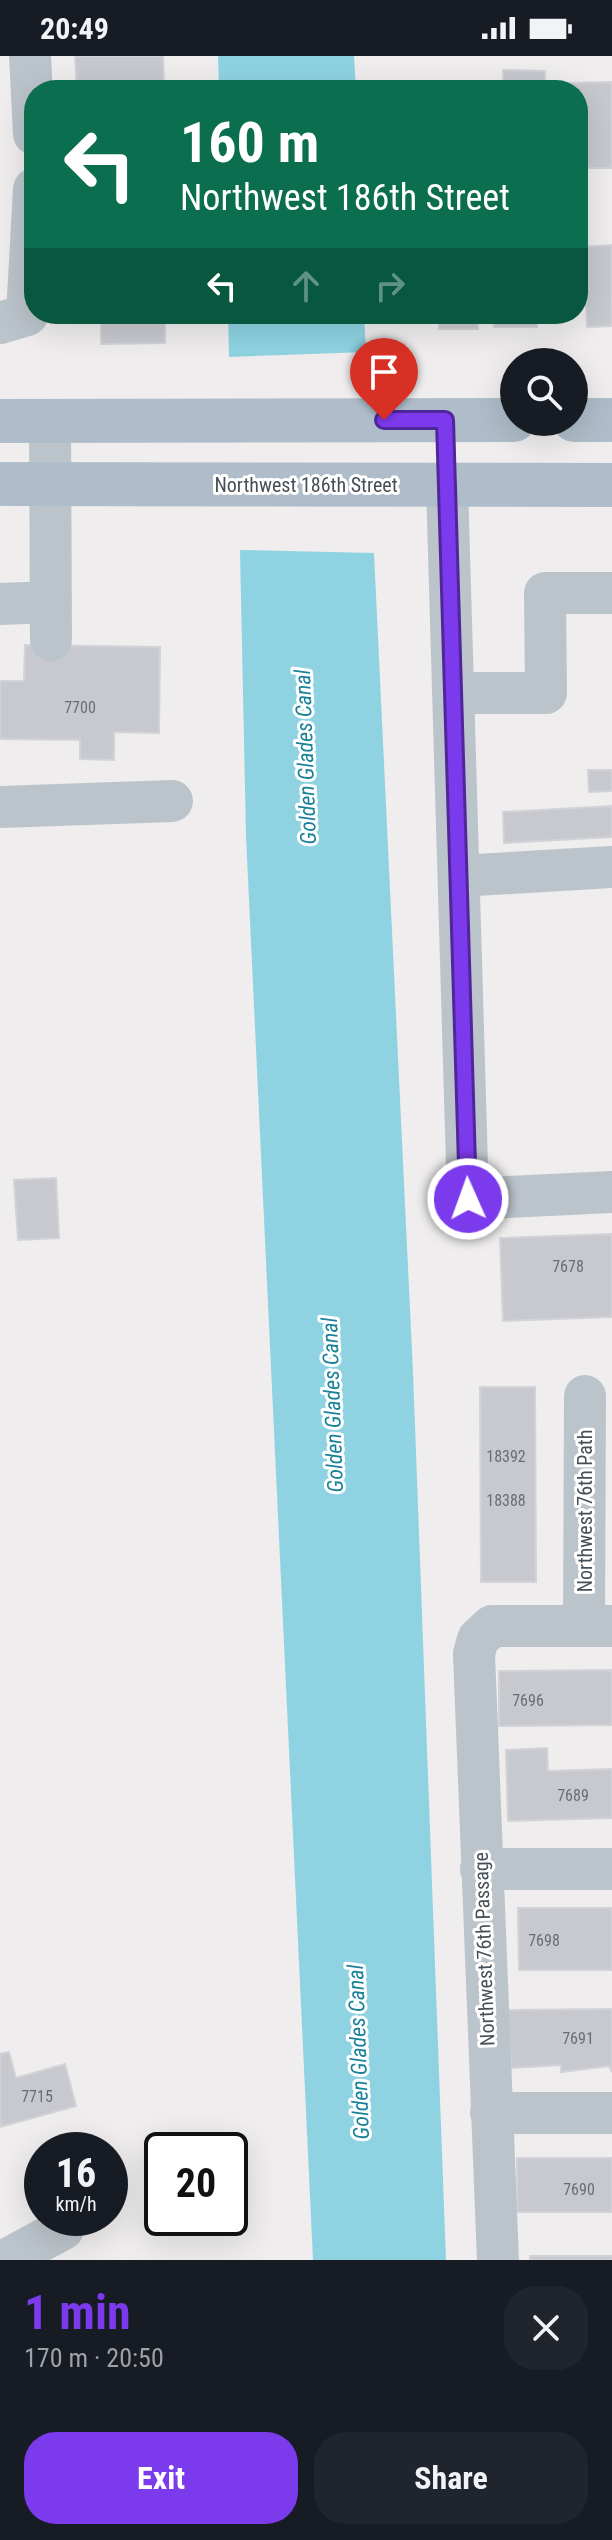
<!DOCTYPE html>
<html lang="en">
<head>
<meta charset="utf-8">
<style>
	body { margin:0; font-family:"Roboto Condensed",sans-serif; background:#20242c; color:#f1f3f6; height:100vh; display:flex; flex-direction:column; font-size:30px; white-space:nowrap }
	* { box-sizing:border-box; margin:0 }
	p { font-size:26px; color:#9ea1a6 }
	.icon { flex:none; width:44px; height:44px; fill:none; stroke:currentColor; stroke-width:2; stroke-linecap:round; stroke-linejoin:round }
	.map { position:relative; height:2204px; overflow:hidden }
	.details { display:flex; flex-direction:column; background:#171b24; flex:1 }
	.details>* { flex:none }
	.banner { position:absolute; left:24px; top:24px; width:564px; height:244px; border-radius:32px; box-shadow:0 8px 32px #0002; background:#0b6e4f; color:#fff; overflow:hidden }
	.controls { position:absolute; left:500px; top:292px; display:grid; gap:16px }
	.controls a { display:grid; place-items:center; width:88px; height:88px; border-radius:50%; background:#171b24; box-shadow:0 8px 32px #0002; font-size:40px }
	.speed { position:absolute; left:24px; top:2076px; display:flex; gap:16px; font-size:40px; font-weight:700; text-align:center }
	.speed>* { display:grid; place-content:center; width:104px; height:104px; border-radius:50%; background:#171b24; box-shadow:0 8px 32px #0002; line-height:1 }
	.speed small { font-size:20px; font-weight:400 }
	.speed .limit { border:4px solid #111; border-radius:12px; background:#fff; color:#111 }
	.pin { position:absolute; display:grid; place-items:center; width:68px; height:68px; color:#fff; margin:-82px -34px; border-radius:50% 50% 50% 0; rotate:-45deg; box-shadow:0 0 8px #0007 }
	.pin .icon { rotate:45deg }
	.me { position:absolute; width:88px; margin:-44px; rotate:358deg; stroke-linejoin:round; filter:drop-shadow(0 0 6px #0008) }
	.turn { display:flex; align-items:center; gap:28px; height:168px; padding:0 24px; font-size:36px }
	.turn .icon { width:104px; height:104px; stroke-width:2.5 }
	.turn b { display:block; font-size:56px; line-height:68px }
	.lanes { display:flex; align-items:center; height:76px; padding:0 24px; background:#0003; justify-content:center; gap:40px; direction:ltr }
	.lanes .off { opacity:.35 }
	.round { display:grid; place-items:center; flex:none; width:84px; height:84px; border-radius:32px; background:#20242c }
	.overview { display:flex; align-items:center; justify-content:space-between; height:136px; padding:0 24px }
	h1 { font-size:48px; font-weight:700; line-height:60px; color:#7c3aed }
	.primary-button { display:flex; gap:16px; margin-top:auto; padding:16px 24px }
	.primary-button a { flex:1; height:92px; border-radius:32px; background:#7c3aed; color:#fff; font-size:32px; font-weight:700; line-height:92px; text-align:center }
	.primary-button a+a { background:#20242c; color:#f1f3f6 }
	.status { display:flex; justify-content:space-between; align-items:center; height:56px; padding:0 40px; background:#171b24; direction:ltr }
	.status svg { height:22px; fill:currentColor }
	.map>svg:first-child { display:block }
</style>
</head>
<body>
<div class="status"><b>20:49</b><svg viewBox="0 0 49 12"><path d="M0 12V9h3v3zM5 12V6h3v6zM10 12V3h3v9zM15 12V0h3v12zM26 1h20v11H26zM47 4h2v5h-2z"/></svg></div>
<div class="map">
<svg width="612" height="2204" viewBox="0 0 612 2204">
	<rect width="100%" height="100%" fill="#efeded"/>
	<!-- water -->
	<path fill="#8fd3e2" d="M218,0h136l2,34h-137z
		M228,258h136l2,38 -137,5z
		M240,494l134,3 39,819 33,888h-133l-67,-1424z"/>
	<!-- building -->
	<path fill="#c7c9cf" stroke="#d1d3d8" stroke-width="2" d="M75,0h88l1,34h-87z
		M503,14l42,1v19h-65v-7h23z
		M612,26v86h-34v-78h-8v-7z
		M612,189v81l-25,1 -4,-80z
		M101,258h64v29l-64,1z
		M439,258h98v13h-43v-9h-16v11h-39z
		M25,589l135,2 -1,86 -45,-1v28l-34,-1v-19l-80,-1v-58h24z
		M588,714h24v21l-23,1z
		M612,750v31l-108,6 -1,-31z
		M56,1122l3,60 -41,2 -4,-60z
		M612,1178v83l-109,4 -3,-83z
		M480,1331h55l1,195h-55z
		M612,1614v55l-113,1v-55z
		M547,1692l1,23 64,-2v49l-104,3 -2,-71z
		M518,1852h94v62h-93z
		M612,1953v63l-3,-6 -48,6v-7l-50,3 -3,-58z
		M9,1996l7,26 49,-14 11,42 -76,21v-73z
		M517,2102h95v54h-95z
		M530,2200h82v4h-82z"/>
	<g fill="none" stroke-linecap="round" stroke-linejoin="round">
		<!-- minor -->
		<path stroke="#bcc4cb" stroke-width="42" d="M30,0l4,78
			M0,267l27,-8 7,-126
			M50,365l1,219
			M447,429l21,714 144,-7
			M0,548l51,-2
			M453,637h93l-1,-100h67
			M0,751l172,-6
			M459,820l153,-9
			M584,1570l1,-230
			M481,1813h131
			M491,2057h121
			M6,2204l57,-31
			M498,2204l-24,-606 4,-15 14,-13h120"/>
		<!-- major -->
		<path stroke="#aebdc9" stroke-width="44" d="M574,364h38
			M0,365l514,-1
			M0,428l612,1"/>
	</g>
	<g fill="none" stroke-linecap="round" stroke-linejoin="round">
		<!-- route casing -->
		<g stroke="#51269a" stroke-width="20">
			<path id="route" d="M384,364h61l23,779"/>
		</g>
		<!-- route -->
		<use href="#route" stroke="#7c3aed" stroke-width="14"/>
	</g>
	<g text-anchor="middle" stroke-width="6" stroke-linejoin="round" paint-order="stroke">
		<!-- number labels -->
		<g font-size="16" fill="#676e76">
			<text x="80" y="657">7700</text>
			<text x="568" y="1216">7678</text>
			<text x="506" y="1406">18392</text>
			<text x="506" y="1450">18388</text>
			<text x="528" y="1650">7696</text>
			<text x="573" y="1745">7689</text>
			<text x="544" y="1890">7698</text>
			<text x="578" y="1988">7691</text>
			<text x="37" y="2046">7715</text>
			<text x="579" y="2139">7690</text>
		</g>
		<!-- street labels -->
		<g font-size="20" fill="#475058" stroke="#fff">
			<text x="306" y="436">Northwest 186th Street</text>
			<text transform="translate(585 1455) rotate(-90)" y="7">Northwest 76th Path</text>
			<text transform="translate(484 1893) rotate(-92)" y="7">Northwest 76th Passage</text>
		</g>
		<!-- water labels -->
		<g font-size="22" font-style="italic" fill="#198198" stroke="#fff">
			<text transform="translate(305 701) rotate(-92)" y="8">Golden Glades Canal</text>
			<text transform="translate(332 1349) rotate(-92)" y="8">Golden Glades Canal</text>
			<text transform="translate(358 1996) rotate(-92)" y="8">Golden Glades Canal</text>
		</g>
	</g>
</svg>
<div class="controls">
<a><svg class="icon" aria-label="search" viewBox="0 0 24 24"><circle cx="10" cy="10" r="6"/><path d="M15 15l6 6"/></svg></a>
</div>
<div class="speed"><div>16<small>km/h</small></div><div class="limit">20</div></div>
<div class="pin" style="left:384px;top:364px;background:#d93025"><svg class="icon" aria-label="arrive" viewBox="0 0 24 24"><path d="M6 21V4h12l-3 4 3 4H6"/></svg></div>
<svg class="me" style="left:468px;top:1143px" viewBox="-20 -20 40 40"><circle r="17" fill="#7c3aed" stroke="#fff" stroke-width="3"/><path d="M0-11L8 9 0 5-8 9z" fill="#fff"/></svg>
<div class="banner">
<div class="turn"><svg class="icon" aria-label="left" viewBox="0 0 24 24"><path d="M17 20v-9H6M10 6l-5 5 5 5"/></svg><div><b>160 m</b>Northwest 186th Street</div></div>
<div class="lanes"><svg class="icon" aria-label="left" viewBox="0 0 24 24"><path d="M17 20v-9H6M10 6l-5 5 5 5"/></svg><svg class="icon off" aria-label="ahead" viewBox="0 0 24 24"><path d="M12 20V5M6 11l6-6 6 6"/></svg><svg class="icon off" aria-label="right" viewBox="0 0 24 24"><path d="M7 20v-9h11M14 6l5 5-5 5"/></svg></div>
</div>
</div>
<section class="details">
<div class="overview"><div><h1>1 min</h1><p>170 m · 20:50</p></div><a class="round"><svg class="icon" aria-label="close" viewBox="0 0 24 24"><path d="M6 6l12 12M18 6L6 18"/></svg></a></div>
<div class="primary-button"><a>Exit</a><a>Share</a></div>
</section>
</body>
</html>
